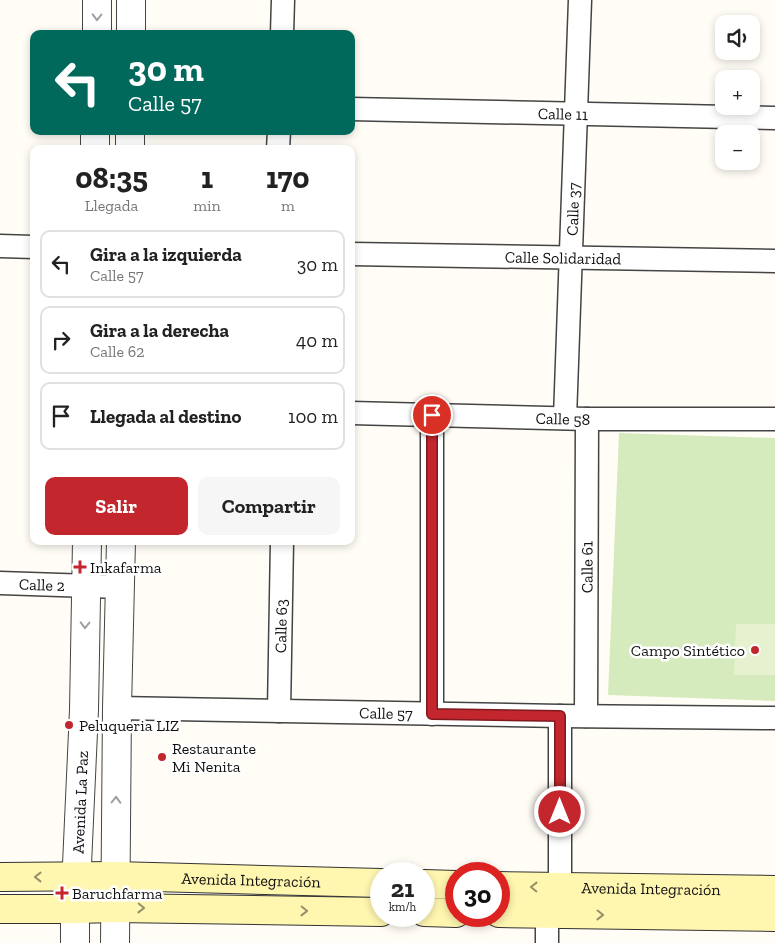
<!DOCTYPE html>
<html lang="es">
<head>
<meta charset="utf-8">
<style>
	body { margin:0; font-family:"Zilla Slab",serif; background:#f6f6f6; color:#222; height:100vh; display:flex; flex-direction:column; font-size:19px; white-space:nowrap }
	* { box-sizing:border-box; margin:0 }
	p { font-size:16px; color:#767676 }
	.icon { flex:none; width:28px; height:28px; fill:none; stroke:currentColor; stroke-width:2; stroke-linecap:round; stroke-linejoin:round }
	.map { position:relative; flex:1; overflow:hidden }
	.panel { position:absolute; left:30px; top:145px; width:325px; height:400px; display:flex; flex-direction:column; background:#fff; border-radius:10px; box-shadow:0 2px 8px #0003 }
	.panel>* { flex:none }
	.banner { position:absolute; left:30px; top:30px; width:325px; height:105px; border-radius:10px; box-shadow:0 2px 8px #0003; background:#00695c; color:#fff; overflow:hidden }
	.controls { position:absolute; left:715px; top:15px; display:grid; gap:10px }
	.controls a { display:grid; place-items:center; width:45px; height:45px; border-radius:10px; background:#fff; box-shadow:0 2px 8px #0003; font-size:25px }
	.speed { position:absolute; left:370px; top:862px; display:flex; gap:10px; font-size:25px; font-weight:700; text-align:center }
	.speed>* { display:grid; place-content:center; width:65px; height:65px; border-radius:50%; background:#fff; box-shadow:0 2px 8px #0003; line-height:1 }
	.speed small { font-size:12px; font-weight:400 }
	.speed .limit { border:8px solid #d22; background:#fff; color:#111 }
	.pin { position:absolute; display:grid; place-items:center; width:42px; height:42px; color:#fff; margin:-21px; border:2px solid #fff; border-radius:50%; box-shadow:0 1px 5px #0007 }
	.me { position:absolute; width:55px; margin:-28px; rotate:0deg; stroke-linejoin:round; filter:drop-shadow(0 0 4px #0008) }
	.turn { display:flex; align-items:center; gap:18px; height:105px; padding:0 15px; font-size:22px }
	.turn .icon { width:65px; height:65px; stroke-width:2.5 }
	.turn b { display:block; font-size:35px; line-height:42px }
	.eta { display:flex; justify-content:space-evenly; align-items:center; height:85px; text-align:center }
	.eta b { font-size:30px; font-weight:700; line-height:35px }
	.action { display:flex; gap:10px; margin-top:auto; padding:10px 15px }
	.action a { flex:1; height:58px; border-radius:10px; background:#c4262e; color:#fff; font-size:20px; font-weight:700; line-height:58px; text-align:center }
	.action a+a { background:#f6f6f6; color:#222 }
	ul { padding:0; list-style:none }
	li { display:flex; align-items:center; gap:15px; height:68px; margin:0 10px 8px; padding:0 5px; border:2px solid #e0e0e0; border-radius:10px }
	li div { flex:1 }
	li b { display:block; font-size:19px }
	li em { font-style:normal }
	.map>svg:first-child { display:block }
</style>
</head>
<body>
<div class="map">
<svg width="775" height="943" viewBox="0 0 775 943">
	<rect width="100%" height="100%" fill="#fffdf5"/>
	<!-- green -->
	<path fill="#d5ebbd" d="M619,433l156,5v263l-167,-6z"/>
	<!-- pitch -->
	<path fill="#e6f2cf" d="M736,624h39v51h-41z"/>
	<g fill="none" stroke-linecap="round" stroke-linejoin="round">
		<!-- minor casing -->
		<g stroke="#444" stroke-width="25">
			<g id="minor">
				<path d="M282,34l1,-34"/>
				<path id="s1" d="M351,109l424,9"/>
				<path d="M278,149l1,-18"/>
				<path d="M0,246l34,1"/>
				<path id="s2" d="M351,254l424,7"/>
				<path id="s3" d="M351,413l236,6h188"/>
				<path id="s4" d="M565,418l15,-418"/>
				<path id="s5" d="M0,583l120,4"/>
				<path id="s6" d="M117,708l443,8 215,2"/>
				<path id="s7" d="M279,711l3,-170"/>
				<path d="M432,714v-299"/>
				<path id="s8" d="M586,716l1,-297"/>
				<path d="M560,888v-172"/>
				<path d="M547,943v-29"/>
			</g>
		</g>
		<!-- tertiary casing -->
		<g stroke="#444" stroke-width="30">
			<g id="tertiary">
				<path d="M97,34v-34"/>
				<path d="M131,34v-34"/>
				<path d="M95,149v-18"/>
				<path d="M130,149v-18"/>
				<path id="s9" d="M75,943v-34l9,-199 3,-169"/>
				<path d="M115,943l2,-235 4,-167"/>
			</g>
		</g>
		<!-- secondary casing -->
		<g stroke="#333" stroke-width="30">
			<g id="secondary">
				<path id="s10" d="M0,877l115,-1 266,7"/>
				<path d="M424,884l32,1"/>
				<path id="s11" d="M499,886l276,4"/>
				<path d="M0,909h75l40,-1 266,4"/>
				<path d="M424,912l32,1"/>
				<path d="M499,913l276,4"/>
			</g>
		</g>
		<!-- minor -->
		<use href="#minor" stroke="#fff" stroke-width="22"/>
		<!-- tertiary -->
		<use href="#tertiary" stroke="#fff" stroke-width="28"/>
		<!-- secondary -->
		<use href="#secondary" stroke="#fff6b0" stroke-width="28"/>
	</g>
	<!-- one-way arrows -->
	<defs><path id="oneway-chevron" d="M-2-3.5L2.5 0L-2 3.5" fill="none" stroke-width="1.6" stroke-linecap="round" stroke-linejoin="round" transform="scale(1.25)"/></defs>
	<g stroke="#a0a0a0">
		<use href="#oneway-chevron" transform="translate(97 17) rotate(91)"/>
		<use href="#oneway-chevron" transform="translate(85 625) rotate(91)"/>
		<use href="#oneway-chevron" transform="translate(116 800) rotate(-89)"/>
	</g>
	<g stroke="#948f68">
		<use href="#oneway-chevron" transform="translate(38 877) rotate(-180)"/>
		<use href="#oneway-chevron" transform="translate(534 887) rotate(-179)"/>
		<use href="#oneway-chevron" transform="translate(141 908) rotate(1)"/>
		<use href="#oneway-chevron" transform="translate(304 911) rotate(1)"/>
		<use href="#oneway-chevron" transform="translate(600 915) rotate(1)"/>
	</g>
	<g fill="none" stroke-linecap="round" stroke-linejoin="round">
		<!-- route casing -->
		<g stroke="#7f191e" stroke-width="12">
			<path id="route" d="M432,415v299l128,2v96"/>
		</g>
		<!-- route -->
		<use href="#route" stroke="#c4262e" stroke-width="9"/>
	</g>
	<!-- markers -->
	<g fill="#c4262e" stroke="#fff" stroke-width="2">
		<path d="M77.5 559.5h5v5h5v5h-5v5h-5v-5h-5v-5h5z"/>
		<circle cx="755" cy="650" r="5"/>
		<circle cx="69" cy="725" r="5"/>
		<circle cx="162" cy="757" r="5"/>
		<path d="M59.5 885.5h5v5h5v5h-5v5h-5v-5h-5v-5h5z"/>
	</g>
	<g text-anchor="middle" stroke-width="5" stroke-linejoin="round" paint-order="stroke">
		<!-- street labels -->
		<g font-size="16" fill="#111" stroke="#fff">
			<text dy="6" stroke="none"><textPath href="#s1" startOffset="212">Calle 11</textPath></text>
			<text dy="6" stroke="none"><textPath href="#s4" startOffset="209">Calle 37</textPath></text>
			<text dy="6" stroke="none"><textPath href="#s2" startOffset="212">Calle Solidaridad</textPath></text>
			<text dy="6" stroke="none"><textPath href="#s3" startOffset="212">Calle 58</textPath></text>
			<text dy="6" stroke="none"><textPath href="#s8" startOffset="149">Calle 61</textPath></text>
			<text dy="6" stroke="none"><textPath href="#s5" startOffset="42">Calle 2</textPath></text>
			<text dy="6" stroke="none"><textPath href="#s7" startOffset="85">Calle 63</textPath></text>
			<text dy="6" stroke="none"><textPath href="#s6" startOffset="269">Calle 57</textPath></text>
			<text dy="6" stroke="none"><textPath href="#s9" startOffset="141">Avenida La Paz</textPath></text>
			<text dy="6" stroke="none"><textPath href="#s10" startOffset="251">Avenida Integración</textPath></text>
			<text dy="6" stroke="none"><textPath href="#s11" startOffset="152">Avenida Integración</textPath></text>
		</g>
		<!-- poi labels -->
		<g font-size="16" fill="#111" stroke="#fff" text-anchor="start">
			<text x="90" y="573">Inkafarma</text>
			<text x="745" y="656" text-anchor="end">Campo Sintético</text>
			<text x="79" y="731">Peluqueria LIZ</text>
			<text x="172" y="754">Restaurante<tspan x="172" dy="18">Mi Nenita</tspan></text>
			<text x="72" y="899">Baruchfarma</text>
		</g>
	</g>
</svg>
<div class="controls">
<a><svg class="icon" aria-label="sound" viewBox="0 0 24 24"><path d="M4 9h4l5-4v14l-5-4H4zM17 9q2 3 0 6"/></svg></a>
<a>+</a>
<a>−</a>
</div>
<div class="speed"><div>21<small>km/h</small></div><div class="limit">30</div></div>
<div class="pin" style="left:432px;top:415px;background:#d93025"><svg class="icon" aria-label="arrive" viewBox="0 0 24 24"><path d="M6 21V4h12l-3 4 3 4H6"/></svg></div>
<svg class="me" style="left:560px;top:812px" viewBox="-20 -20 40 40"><circle r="17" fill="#c4262e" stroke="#fff" stroke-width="3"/><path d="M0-11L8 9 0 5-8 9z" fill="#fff"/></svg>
<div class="banner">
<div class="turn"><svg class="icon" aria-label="left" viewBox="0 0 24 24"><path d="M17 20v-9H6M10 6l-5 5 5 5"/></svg><div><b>30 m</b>Calle 57</div></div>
</div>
<section class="panel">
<div class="eta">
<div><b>08:35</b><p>Llegada</p></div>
<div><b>1</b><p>min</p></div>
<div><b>170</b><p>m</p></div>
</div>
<ul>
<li><svg class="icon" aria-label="left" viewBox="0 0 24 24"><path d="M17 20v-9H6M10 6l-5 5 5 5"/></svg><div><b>Gira a la izquierda</b><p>Calle 57</p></div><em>30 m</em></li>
<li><svg class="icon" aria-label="right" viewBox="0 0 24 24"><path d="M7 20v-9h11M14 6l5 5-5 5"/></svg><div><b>Gira a la derecha</b><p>Calle 62</p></div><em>40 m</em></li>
<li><svg class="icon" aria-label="arrive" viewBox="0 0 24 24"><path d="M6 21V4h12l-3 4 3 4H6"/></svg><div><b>Llegada al destino</b></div><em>100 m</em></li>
</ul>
<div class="action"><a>Salir</a><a>Compartir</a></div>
</section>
</div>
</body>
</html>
